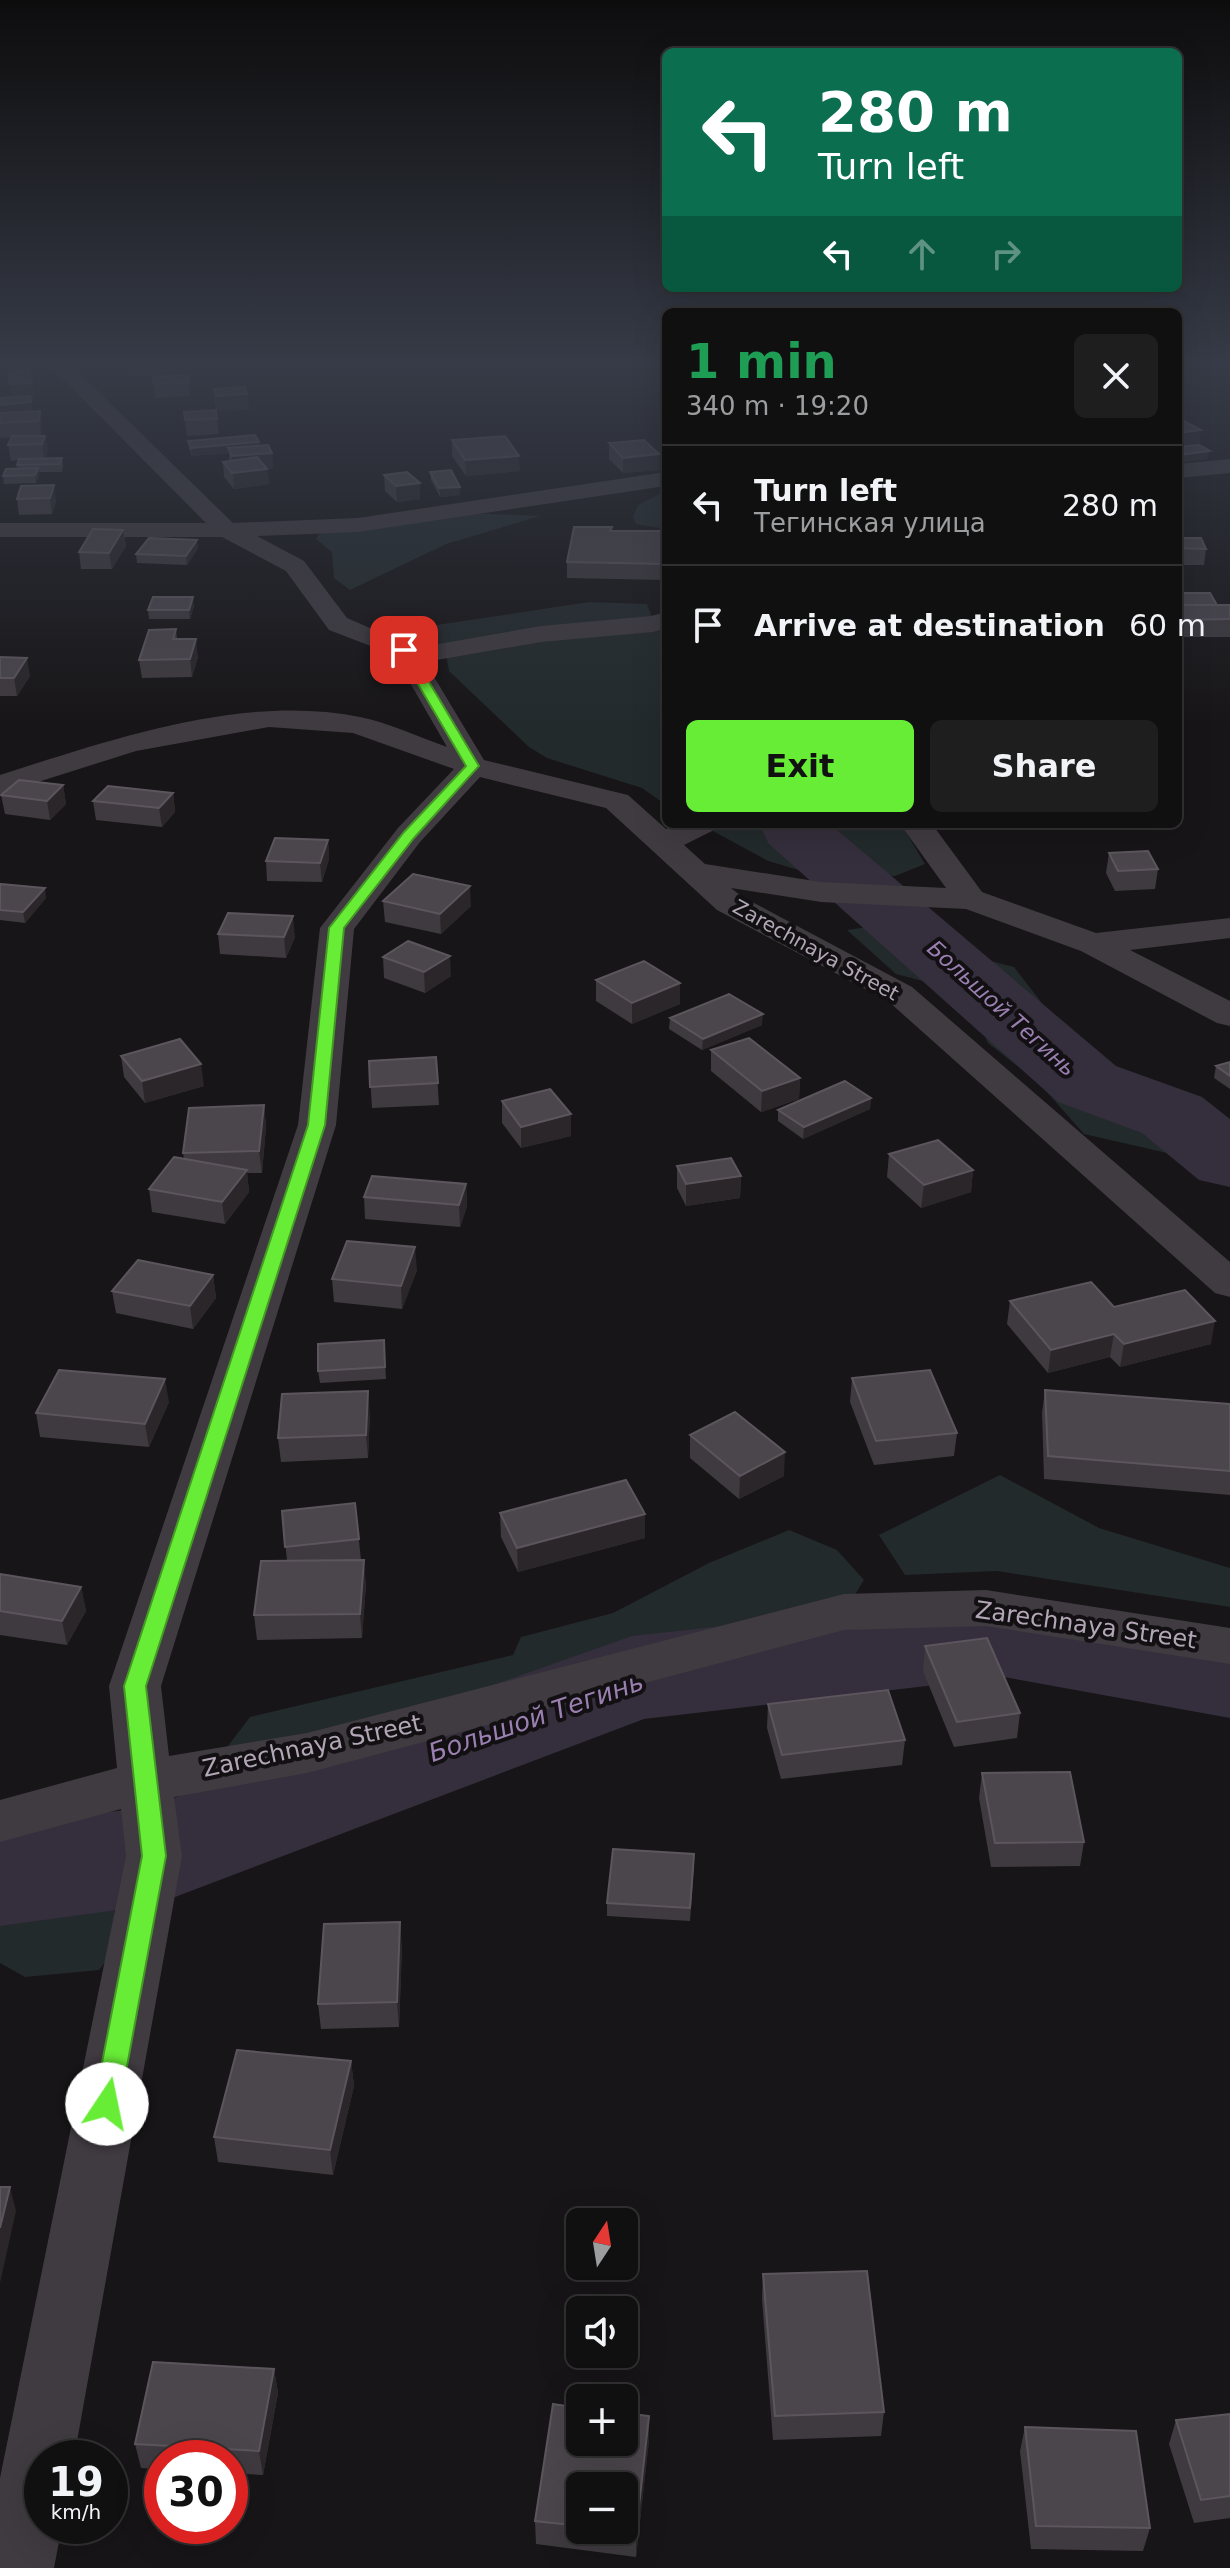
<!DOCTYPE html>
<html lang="en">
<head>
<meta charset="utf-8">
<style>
	body { margin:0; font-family:"DejaVu Sans",sans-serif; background:#1e1e1f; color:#f1f3f6; height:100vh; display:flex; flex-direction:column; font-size:30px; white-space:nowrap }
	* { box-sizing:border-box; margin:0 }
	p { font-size:26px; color:#9c9d9f }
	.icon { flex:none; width:44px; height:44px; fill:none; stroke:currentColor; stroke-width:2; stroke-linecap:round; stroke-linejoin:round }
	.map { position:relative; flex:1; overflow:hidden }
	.details { position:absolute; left:662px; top:308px; width:520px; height:520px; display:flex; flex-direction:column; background:#111011; border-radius:12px; box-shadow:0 8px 32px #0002,0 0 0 2px #303031 }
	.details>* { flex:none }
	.hud { position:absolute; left:662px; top:48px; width:520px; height:244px; border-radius:12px; box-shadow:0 8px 32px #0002,0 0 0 2px #303031; background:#0b6e4f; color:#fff; overflow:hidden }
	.needle { width:52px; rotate:12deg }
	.fabs { position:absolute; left:566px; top:2208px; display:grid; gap:16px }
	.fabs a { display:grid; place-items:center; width:72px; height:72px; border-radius:12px; background:#111011; box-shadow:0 8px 32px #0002,0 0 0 2px #303031; font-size:40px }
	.speed { position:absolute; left:24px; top:2440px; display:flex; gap:16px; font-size:40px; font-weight:700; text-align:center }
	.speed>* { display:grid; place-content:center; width:104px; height:104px; border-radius:50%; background:#111011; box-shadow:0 8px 32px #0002,0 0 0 2px #303031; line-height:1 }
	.speed small { font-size:20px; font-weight:400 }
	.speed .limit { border:12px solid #d22; background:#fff; color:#111 }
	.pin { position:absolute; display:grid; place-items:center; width:68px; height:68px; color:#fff; margin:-34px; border-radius:16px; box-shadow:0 4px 12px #0006 }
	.me { position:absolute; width:88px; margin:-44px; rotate:11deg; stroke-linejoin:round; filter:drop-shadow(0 0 6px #0008) }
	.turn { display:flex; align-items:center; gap:28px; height:168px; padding:0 24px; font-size:36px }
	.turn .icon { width:104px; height:104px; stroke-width:2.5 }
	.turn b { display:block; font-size:56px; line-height:68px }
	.lanes { display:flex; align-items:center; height:76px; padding:0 24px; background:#0003; justify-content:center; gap:40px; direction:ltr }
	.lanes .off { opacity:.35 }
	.round { display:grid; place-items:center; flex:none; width:84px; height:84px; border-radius:12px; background:#1e1e1f }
	.overview { display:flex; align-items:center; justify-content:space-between; height:136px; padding:0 24px }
	h1 { font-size:48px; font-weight:800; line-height:60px; color:#1e9e55 }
	.button { display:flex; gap:16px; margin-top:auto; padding:16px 24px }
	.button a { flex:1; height:92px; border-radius:12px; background:#68ed37; color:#111; font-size:32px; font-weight:800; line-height:92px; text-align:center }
	.button a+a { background:#1e1e1f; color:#f1f3f6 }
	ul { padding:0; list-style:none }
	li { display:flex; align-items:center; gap:24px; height:120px; padding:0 24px; border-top:2px solid #303031 }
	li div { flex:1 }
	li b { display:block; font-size:30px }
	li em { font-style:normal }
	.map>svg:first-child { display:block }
</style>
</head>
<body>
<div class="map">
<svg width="1230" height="2568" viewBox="0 0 1230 2568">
	<rect width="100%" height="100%" fill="#171517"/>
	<!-- green -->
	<path fill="#232a2c" d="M666,491v38l-30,-5 -3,-7 5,-12z
		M462,513l78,3 -94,28 -96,46 -16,-12 -2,-26 -16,-13 5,-8z
		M589,602l58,2 5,13 14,3v185l-24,-17 -95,-30 -18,-11 -80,-76 -3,-17 -43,-24z
		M700,824h201l24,40 -30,12 -86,-3 -41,-12z
		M923,919l33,33 58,15 72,93 58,35 40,46 -17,12 -83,-19 -46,-52 -50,-39 -23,-51 -69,-18 -49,-44z
		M1000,1475l99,53 131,40v39l-233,-36 -92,4 -26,-40z
		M789,1530l48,20 27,30 -20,32 -386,114 -70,68 -172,55 -32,-45 66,-87 263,-62 8,-18 92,-24 96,-50z
		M74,1827h39l-1,68 7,49 -20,26 -74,7 -25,-14v-116z"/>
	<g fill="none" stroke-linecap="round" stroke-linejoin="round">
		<!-- river -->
		<path fill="#352e3c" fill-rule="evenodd" d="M759,824h71l286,242 86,31 28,22v68l-31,-7 -57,-47 -84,-31 -289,-258z
			M1004,1595l226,39v84l-226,-41 -360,42 -490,186 -154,21v-100l148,-19 484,-171z"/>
		<!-- street -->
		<path fill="#403b41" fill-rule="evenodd" d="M51,367h22l160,156 125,-5 308,-46v14l-308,46 -101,4 47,25 43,57 69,30 125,-22 110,-10 15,-4v16l-13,4 -112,10 -116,20 59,98 144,35 38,34 11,-5h40l-5,7 -28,14 21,19 116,18 125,6 -46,-64h32l50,68 114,41 134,-15v20l-100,12 100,51v25l-13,-3 -136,-72 -115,-42 -145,-7 -90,-14 10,8 171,91 318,275v35l-15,-4 -327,-292 -171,-91 -111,-102 -126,-31 -60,65 -66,87 -18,196 -175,561 8,70 138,-23 537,-139 142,-4 244,38v36l-244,-38 -142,4 -537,143 -133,24 8,59 -108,602h-32v68h20l-8,42h-54v-90l126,-622 -5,-47 -121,33v-42l117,-32 -8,-82 189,-561 22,-197 78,-100 56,-59 -101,-36 -84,-6 -133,24 -136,43v-19c110,-35 243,-82 360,-58 29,6 59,20 87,30l-53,-92 -65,-25 -43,-59 -64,-34h-222v-14h206z
			M1230,459v14l-52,5v-14z"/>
	</g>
	<!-- wall -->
	<path fill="#3f3a3f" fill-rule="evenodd" d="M8,372l24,11 2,14 -4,1 2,14 8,-1 2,15 -1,10h4l3,15 -3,8 17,-1 1,8 -1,6h-23v4l-3,7 -32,1 -1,-8 14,-8v-3l1,-5 -7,1 -3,-16 4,-8 -12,1v-40l12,-1z
		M188,375l2,21 -35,2 -2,-21z
		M214,389l33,5 2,15 -32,2 -2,-7z
		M216,410l3,24 -32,2 -3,-24z
		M452,440l68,31 -54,5 -14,-20z
		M188,441l71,4 13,8 1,15 -6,1 2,15 -35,5 -10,-12 -1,-15 6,-1v-8l-37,3 -3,-7z
		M609,443l50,11v16l-36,3 -14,-14z
		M430,472l30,15v8l-20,2 -9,-17z
		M384,475l36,24 -23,3 -12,-11z
		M21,486l35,15 -4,13 -33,1 -2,-16z
		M123,530l3,16 -14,23h-31l-2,-17z
		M612,531h54l-1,49 -98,-2v-16z
		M1178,538l28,11 -2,16h-26z
		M198,548l-11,17 -50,-2 -1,-9z
		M1178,593l39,12h13v32h-52z
		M194,606l-4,13h-41l-1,-9z
		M176,629l1,10 21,18 -6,20 -50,1 -3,-18z
		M0,657l30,19 -13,20h-17z
		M63,785l3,19 -16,16 -45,-6 -4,-19z
		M173,793l2,19 -13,15 -66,-7 -3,-19z
		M328,840l1,19 -7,23 -55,-1 -1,-20z
		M1109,853l49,16 -3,20 -40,2 -9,-18z
		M0,884l46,14 -21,25 -25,-3z
		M383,901l88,5 -30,28 -56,-12z
		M218,934l77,3 -9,21 -66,-4z
		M383,957l68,19 -26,17 -41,-15z
		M596,980l84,24 -48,20 -36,-23z
		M670,1018l92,7 -60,25 -33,-21z
		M711,1050l89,28 -1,21 -38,13 -50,-41z
		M121,1056l83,30 -59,17 -21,-26z
		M436,1057l3,48 -67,3 -3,-47z
		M1230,1062v27l-16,-11 2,-12z
		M871,1098l-1,11 -67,30 -25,-18v-11z
		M502,1101l69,35 -50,12 -19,-25z
		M264,1105l2,22 -4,46h-15l2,19 -24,32 -73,-12 -3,-23 35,-30 -1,-6z
		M889,1154l84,16 -2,22 -50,16 -34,-31z
		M677,1166l64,10 -1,22 -54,8 -9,-18z
		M466,1184l1,22 -7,21 -95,-8 -1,-22z
		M417,1270l-15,39 -68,-7 -2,-23z
		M213,1275l3,23 -23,31 -77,-16 -4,-22z
		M1010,1301l201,43 -91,23 -10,-10 -62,16 -41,-49z
		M384,1340l2,39 -66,4 -2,-12z
		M852,1378l105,55 -3,23 -80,9 -24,-63z
		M1045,1390l185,14v91l-186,-16 -2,-66z
		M169,1402l-20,45 -109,-10 -4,-24z
		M370,1414l-2,44 -87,4 -3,-24z
		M690,1435l94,41 -45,23 -49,-41z
		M355,1503l6,57 5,24 -4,54 -105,2 -3,-25 33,-54 -5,-50z
		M500,1513l145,25 -127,34 -17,-35z
		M0,1574l81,13 5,24 -19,34 -67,-10z
		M925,1646l95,67 -3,25 -63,9 -31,-76z
		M768,1704l137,36 -3,25 -121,14 -14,-51z
		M982,1773l102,69 -4,24 -89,1 -12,-69z
		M694,1867l-4,54 -83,-5v-13z
		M402,1947l-3,80 -78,2 -3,-25z
		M351,2061l3,25 -21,89 -115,-13 -4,-25z
		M763,2274l121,138 -3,24 -108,4 -11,-141z
		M274,2369l4,24 -15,82 -33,-2v-15h-68v11l-21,-1 -6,-24z
		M553,2404l27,4v34h44v-29l25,3v24l-13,117 -100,-13 -1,-23zM580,2486h44v44h-44z
		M1230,2414v104l-36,5 -25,-79 7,-24z
		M1025,2427l125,101 -7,23 -112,-2 -11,-98z"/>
	<!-- shaded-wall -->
	<path fill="#2a262a" d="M131,367h41v6l-40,3z
		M32,383l2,14 -21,2 -3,-15z
		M247,394l2,15 -32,2 -1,-15z
		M31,402l2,15 -33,3v-15z
		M40,411l2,15 -1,10 -2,-15z
		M1201,430l-2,15 -21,3v-15z
		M45,436l3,15 -4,9 -2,-16z
		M259,442l1,8 -32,-2 1,5 -37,3 -1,-8z
		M1210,451l-2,8 -30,4v-8z
		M272,453l1,15 -6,1 2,15 -35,5 -2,-33z
		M659,454v16l-36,3v-15z
		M519,456l1,15 -54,5 -1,-16z
		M38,468l1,8 -3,7 -1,-8z
		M420,483v16l-23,3 -1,-16z
		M54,485l2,16 -4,13 -2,-16z
		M460,487v8l-20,2 -1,-9z
		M123,530l3,16 -14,23 -3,-16z
		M197,540l1,8 -11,17 -1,-9z
		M193,597l1,9 -4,13 -1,-9z
		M196,639l2,18 -6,20 -2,-18z
		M27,658l3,18 -13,20 -3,-18z
		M63,785l3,19 -16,16 -3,-19z
		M173,793l2,19 -13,15 -3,-19z
		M328,840l1,19 -7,23 -2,-19z
		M470,886l1,20 -30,28 -1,-20z
		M45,888l1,10 -21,25 -2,-11z
		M293,916l2,21 -9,21 -2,-21z
		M450,956l1,20 -26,17 -1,-21z
		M680,983v21l-48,20v-21z
		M763,1014l-1,11 -60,25 1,-11z
		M201,1064l3,22 -59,17 -3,-22z
		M800,1078l-1,21 -38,13 1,-21z
		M871,1098l-1,11 -67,30 1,-12z
		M264,1105l2,22 -4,46 -3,-22z
		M571,1114v22l-50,12v-21z
		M247,1170l2,22 -24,32 -3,-22z
		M973,1170l-2,22 -50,16 3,-23z
		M741,1176l-1,22 -54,8v-22z
		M466,1184l1,22 -7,21 -1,-22z
		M415,1247l2,23 -15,39 -1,-23z
		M213,1275l3,23 -23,31 -3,-23z
		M1215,1321l-4,23 -91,23 4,-23z
		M1114,1334l-4,23 -62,16 3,-23z
		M165,1379l4,23 -20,45 -4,-23z
		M368,1391l2,23 -2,44 -2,-23z
		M785,1452l-1,24 -45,23 1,-23z
		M645,1514v24l-127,34 -1,-24z
		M364,1560l2,24 -4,54 -2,-24z
		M81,1587l5,24 -19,34 -5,-24z
		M400,1922l2,25 -3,80 -2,-25z
		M351,2061l3,25 -21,89 -3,-25z
		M10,2187l6,24 -16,72v-55z
		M274,2369l4,24 -15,82 -4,-24z
		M649,2416v24l-13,117v-24z"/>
	<!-- building -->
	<path fill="#4b464c" stroke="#5c555d" stroke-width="2" d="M29,370l3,13 -22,1 -2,-12z
		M188,375l1,7 -35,2 -1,-7z
		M245,387l2,7 -31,2 -2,-7z
		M30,396l1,6 -31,3v-7z
		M216,410l1,9 -32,1 -1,-8z
		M40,411l-1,10 -39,2v-10z
		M1178,418l23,12 -23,3z
		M255,435l4,7 -68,6 -3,-7z
		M12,436h33l-3,8 -34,1z
		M505,436l14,20 -54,4 -13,-20z
		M644,440l15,14 -36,4 -14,-15z
		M268,445l4,8 -40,3 -4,-8z
		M1199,445l11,6 -32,4v-8z
		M257,457l10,12 -35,4 -9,-11z
		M62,458l-2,6 -43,1 2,-6z
		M38,468l-3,7 -32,1 3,-7z
		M451,470l9,17 -21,1 -9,-16z
		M407,472l13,11 -24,3 -12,-11z
		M54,485l-4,13 -33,1 4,-13z
		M574,527h38l-2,4h56l-1,33 -98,-2z
		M93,529l30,1 -14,23 -30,-1z
		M149,538l48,2 -11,16 -50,-2z
		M1178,538h23l5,11 -28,-1z
		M1178,593h32l7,12h-39z
		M153,597h40l-4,13h-41z
		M1178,605h52v14l-52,1z
		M176,629l-3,10h23l-6,20 -51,1 10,-30z
		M0,657l27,1 -13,20h-14z
		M19,780l44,5 -16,16 -46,-6z
		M108,786l65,7 -14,15 -66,-7z
		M275,838l53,2 -8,23 -54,-2z
		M1148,851l10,18 -40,2 -9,-18z
		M413,874l57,12 -30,28 -57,-13z
		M0,884h1l44,4 -22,24 -23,-2z
		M228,913l65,3 -9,21 -66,-3z
		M408,941l42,15 -26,16 -41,-15z
		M644,961l36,22 -48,20 -36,-23z
		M729,994l34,20 -60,25 -33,-21z
		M749,1038l51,40 -38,13 -51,-41z
		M180,1039l21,25 -59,17 -21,-25z
		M436,1057l2,26 -68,4 -1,-26z
		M1230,1062v14l-14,-10z
		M845,1081l26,17 -67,29 -26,-17z
		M550,1089l21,25 -50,13 -19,-26z
		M264,1105l-5,46 -76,2 6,-45z
		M938,1140l35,30 -49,15 -35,-31z
		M174,1157l73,13 -25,32 -73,-13z
		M731,1158l10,18 -55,8 -9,-18z
		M372,1176l94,8 -7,21 -95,-8z
		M347,1241l68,6 -14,39 -69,-7z
		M138,1260l75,15 -23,31 -78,-15z
		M1091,1282l23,25 71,-17 30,31 -91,23 -10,-10 -63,16 -41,-49z
		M384,1340l1,27 -67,4v-27z
		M59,1370l106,9 -20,45 -109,-11z
		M930,1370l27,63 -81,8 -24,-63z
		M1045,1390l185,14v67l-182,-15z
		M368,1391l-2,44 -88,3 4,-44z
		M735,1412l50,40 -45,24 -50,-41z
		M626,1480l19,34 -128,34 -17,-35z
		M355,1503l4,36 -74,8 -3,-36z
		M364,1560l-4,54 -106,1 7,-54z
		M0,1574l81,13 -19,34 -62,-10z
		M987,1638l33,75 -63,9 -32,-76z
		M888,1690l17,50 -123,15 -14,-51z
		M1070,1772l14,70 -89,1 -13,-70z
		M613,1849l81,5 -4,54 -83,-5z
		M400,1922l-3,80 -79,2 6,-80z
		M237,2050l114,11 -21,89 -116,-13z
		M0,2187h10l-10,41z
		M867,2271l17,141 -109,4 -12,-142z
		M153,2362l121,7 -15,82 -124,-7z
		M553,2404l27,4v34h44v-29l25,3 -13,117 -26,-3h14v-44h-44v40l-45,-5z
		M1230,2414v82l-29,4 -25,-80z
		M1025,2427l111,4 14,97 -114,-2z"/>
	<!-- sky -->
	<linearGradient id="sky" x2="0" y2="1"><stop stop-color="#0d0c0d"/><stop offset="0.5" stop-color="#363b47"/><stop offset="1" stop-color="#363b47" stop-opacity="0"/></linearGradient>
	<rect width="1230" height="727" fill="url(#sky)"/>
	<!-- route -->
	<path fill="#68ed37" stroke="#449a24" stroke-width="2" d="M400,648l10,2 69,116 -65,72 -70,90 -19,197 -179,561 20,170 -46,248 -4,8 -9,3 -10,-3 -3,-8 48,-248 -18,-170 184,-561 21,-197 75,-96 62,-66 -68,-116z"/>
	<g text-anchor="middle" stroke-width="8" stroke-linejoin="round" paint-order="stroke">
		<!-- street labels -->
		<g font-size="20" fill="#b3a7b7" stroke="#121012">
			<text transform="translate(816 950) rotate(29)" y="7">Zarechnaya Street</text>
		</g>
		<!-- water labels -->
		<g font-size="22" font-style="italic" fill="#9a7fb1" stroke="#121012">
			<text transform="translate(1002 1008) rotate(42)" y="8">Большой Тегинь</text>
		</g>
		<!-- near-street labels -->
		<g font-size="24" fill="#b3a7b7" stroke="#121012">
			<text transform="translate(1086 1625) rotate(8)" y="8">Zarechnaya Street</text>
			<text transform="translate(312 1746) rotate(-12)" y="8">Zarechnaya Street</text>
		</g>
		<!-- near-water labels -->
		<g font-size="26" font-style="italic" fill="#9a7fb1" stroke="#121012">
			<text transform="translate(536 1717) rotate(-19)" y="9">Большой Тегинь</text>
		</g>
	</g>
</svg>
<div class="fabs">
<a><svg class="needle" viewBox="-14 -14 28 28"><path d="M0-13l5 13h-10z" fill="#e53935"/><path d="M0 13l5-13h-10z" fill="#9c9d9f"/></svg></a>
<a><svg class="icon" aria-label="sound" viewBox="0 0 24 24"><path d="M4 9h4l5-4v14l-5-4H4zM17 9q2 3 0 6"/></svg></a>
<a>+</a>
<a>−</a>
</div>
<div class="speed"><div>19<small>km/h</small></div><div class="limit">30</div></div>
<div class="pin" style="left:404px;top:650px;background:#d93025"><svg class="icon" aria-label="arrive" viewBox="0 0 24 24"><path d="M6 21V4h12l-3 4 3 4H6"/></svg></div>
<svg class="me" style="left:107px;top:2104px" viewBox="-20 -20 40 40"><circle r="19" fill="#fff"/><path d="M0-13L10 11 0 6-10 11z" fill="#68ed37"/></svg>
<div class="hud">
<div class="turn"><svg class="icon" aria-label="left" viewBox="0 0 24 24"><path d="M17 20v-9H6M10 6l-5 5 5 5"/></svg><div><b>280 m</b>Turn left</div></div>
<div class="lanes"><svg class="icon" aria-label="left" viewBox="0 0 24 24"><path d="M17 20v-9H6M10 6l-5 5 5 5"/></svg><svg class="icon off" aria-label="ahead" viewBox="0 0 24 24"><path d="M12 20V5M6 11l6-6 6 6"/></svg><svg class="icon off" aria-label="right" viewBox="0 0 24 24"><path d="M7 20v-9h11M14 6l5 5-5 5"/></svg></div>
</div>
<section class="details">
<div class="overview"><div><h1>1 min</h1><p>340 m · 19:20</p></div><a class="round"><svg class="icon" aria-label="close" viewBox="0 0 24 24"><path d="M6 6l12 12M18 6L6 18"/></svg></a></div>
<ul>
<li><svg class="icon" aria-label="left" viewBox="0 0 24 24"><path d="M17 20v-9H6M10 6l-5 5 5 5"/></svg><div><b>Turn left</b><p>Тегинская улица</p></div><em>280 m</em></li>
<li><svg class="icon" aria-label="arrive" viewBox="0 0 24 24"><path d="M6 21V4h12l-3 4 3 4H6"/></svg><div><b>Arrive at destination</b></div><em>60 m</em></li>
</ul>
<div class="button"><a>Exit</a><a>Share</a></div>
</section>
</div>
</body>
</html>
